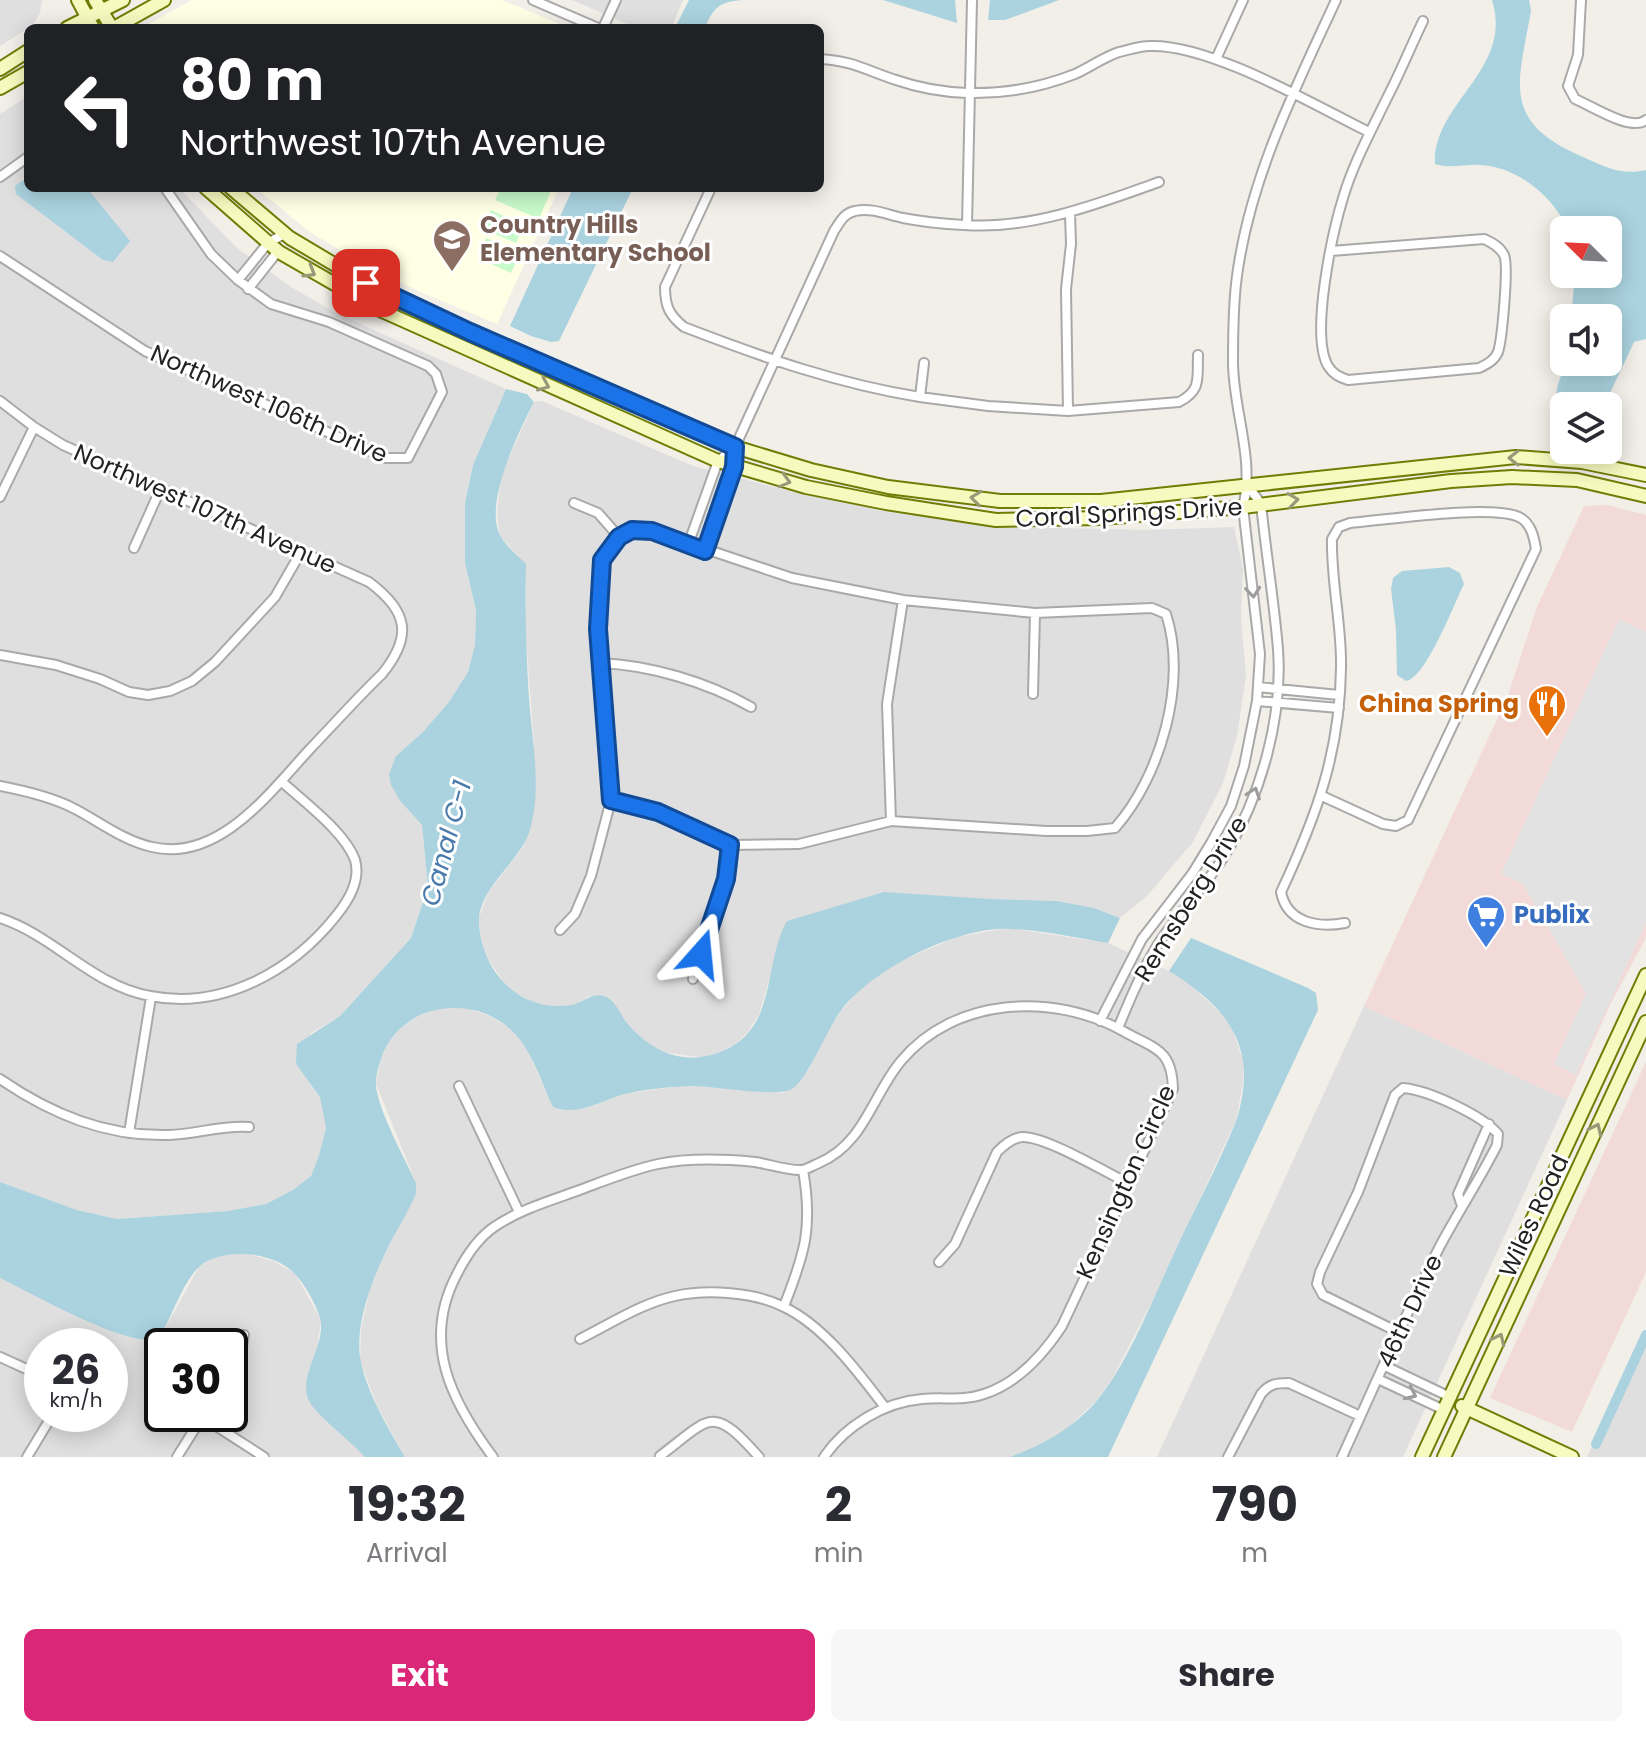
<!DOCTYPE html>
<html lang="en">
<head>
<meta charset="utf-8">
<style>
	body { margin:0; font-family:Poppins,sans-serif; background:#f7f7f7; color:#2b2b33; height:100vh; display:flex; flex-direction:column; font-size:30px; white-space:nowrap }
	* { box-sizing:border-box; margin:0 }
	p { font-size:26px; color:#7c7c81 }
	.icon { flex:none; width:44px; height:44px; fill:none; stroke:currentColor; stroke-width:2; stroke-linecap:round; stroke-linejoin:round }
	.map { position:relative; height:1457px; overflow:hidden }
	.panel { display:flex; flex-direction:column; background:#fff; flex:1 }
	.panel>* { flex:none }
	.top-card { position:absolute; left:24px; top:24px; width:800px; height:168px; border-radius:12px; box-shadow:0 4px 20px #0003; background:#202124; color:#fff; overflow:hidden }
	.needle { width:52px; rotate:294deg }
	.tools { position:absolute; left:1550px; top:216px; display:grid; gap:16px }
	.tools a { display:grid; place-items:center; width:72px; height:72px; border-radius:12px; background:#fff; box-shadow:0 4px 20px #0003; font-size:40px }
	.speed { position:absolute; left:24px; top:1328px; display:flex; gap:16px; font-size:40px; font-weight:700; text-align:center }
	.speed>* { display:grid; place-content:center; width:104px; height:104px; border-radius:50%; background:#fff; box-shadow:0 4px 20px #0003; line-height:1 }
	.speed small { font-size:20px; font-weight:400 }
	.speed .limit { border:4px solid #111; border-radius:12px; background:#fff; color:#111 }
	.pin { position:absolute; display:grid; place-items:center; width:68px; height:68px; color:#fff; margin:-34px; border-radius:16px; box-shadow:0 4px 12px #0006 }
	.me { position:absolute; width:88px; margin:-44px; rotate:18deg; stroke-linejoin:round; filter:drop-shadow(0 0 6px #0008) }
	.turn { display:flex; align-items:center; gap:28px; height:168px; padding:0 24px; font-size:36px }
	.turn .icon { width:104px; height:104px; stroke-width:2.5 }
	.turn b { display:block; font-size:56px; line-height:68px }
	.eta { display:flex; justify-content:space-evenly; align-items:center; height:136px; text-align:center }
	.eta b { font-size:48px; font-weight:700; line-height:56px }
	.primary-button { display:flex; gap:16px; margin-top:auto; padding:16px 24px }
	.primary-button a { flex:1; height:92px; border-radius:12px; background:#db2777; color:#fff; font-size:32px; font-weight:700; line-height:92px; text-align:center }
	.primary-button a+a { background:#f7f7f7; color:#2b2b33 }
	.map>svg:first-child { display:block }
</style>
</head>
<body>
<div class="map">
<svg width="1646" height="1457" viewBox="0 0 1646 1457">
	<rect width="100%" height="100%" fill="#f2efe9"/>
	<!-- residential -->
	<path fill="#e0dfdf" fill-rule="evenodd" d="M0,0h42l-2,13 -8,13 -32,20z
		M572,0h111l-12,28h-34z
		M28,96v92h151l58,60 54,39 47,27 168,75 -33,76 -8,38v60l11,47 -1,35 -7,27 -18,30 -27,30 -27,24 5,46 21,23 6,61 -17,52 -71,78 -29,17 -15,31 24,33 6,31 -7,27 -8,21 -18,14 -27,14 -38,7 -111,8 -40,-9 -77,-28v-1068z
		M542,401l151,65 97,25 103,22 127,14 127,3 87,-3 9,41 -2,50 5,57 -9,61 -14,47 -30,59 -47,55 -26,21 -26,-10 -37,-7 -67,-2 -220,78 -11,37 -11,18 -13,12 -27,14 -48,-6 -18,-12 -17,-18 -14,-22 -22,-4 -14,9 -17,2 -21,-3 -29,-15 -24,-36 -6,-33 10,-27 36,-47 10,-102 -8,-106v-73l-27,-30 -2,-24 4,-36 33,-73z
		M1008,928l100,15 61,28 22,14 39,37 14,41 -1,21 -7,36 -78,170 -45,87 -15,22 -34,32 -25,15 -30,11h-604l-28,-51 -17,-46 1,-31 9,-39 12,-31 34,-65v-11l-40,-99 4,-22 9,-22 13,-15 17,-9 25,-9 21,1 25,8 22,14 16,21 25,56 33,1 42,-15 63,-8 92,8 26,-24 13,-29 19,-29 23,-26 35,-23 57,-25z
		M1364,1006l203,94 -164,357h-246z
		M240,1252l33,9 22,12 26,47 -4,30 -7,21 55,86h-365v-179l96,46 51,17 17,-11 35,-63 19,-12zM42,1346h68v68h-68zM162,1346h68v68h-68z
		M1646,1330v127h-59z"/>
	<!-- commercial -->
	<path fill="#f2dad9" d="M1607,505l39,10v423l-35,65 -44,97 -203,-94 143,-308 30,-91 47,-101z
		M1646,1062v210l-74,160 -82,-34z"/>
	<!-- education -->
	<path fill="#ffffe5" d="M192,0h310l67,28h-428z
		M256,188h303l-62,136 -77,-32 -74,-38 -36,-22z"/>
	<!-- park -->
	<path fill="#c8facc" d="M501,188h51l-13,31 -44,-19z
		M491,210l33,15 -8,18 -33,-14z
		M486,238l34,15 -9,20 -33,-15z"/>
	<!-- parking -->
	<path fill="#e2e2e2" d="M1619,619l27,13v291l-70,152 -22,-11 32,-71 -63,-109 -22,-10z"/>
	<!-- water -->
	<path fill="#aad3df" d="M689,0h55c-23,1 -31,7 -39,28h-30z
		M883,0h72l2,23z
		M990,0h69l-54,20h-17z
		M1492,0h37l2,11c-13,73 -30,110 50,145 22,10 40,20 65,14v169l-12,3 -30,64h-40v3l-8,-6c-1,-16 5,-26 10,-41h42v-44h-37l4,-44h33v-44h-40c-14,-33 -51,-64 -89,-65 -15,-1 -29,4 -44,-1 -3,-61 79,-94 57,-164z
		M28,177v11h59l43,53 -17,21 -10,-2 -87,-66 -1,-8z
		M573,188h60l-74,153 -8,1 -20,-6 -21,-10z
		M506,389l21,5 7,8c-15,29 -52,104 -33,135 6,10 17,19 25,27 -1,45 0,89 3,134 3,43 13,89 1,132 -10,33 -53,58 -51,94 3,48 41,89 92,81 12,-2 20,-13 33,-9 12,4 16,19 23,27 28,34 68,46 107,22 42,-26 31,-87 53,-124l97,-29 106,7 67,2 37,7 26,10 -12,25c-32,-5 -65,-13 -97,-14 -54,-3 -139,40 -171,83 -14,19 -32,67 -48,77 -15,9 -80,-4 -103,-3 -19,1 -41,3 -60,7 -26,6 -49,24 -76,14 -12,-25 -20,-55 -40,-75 -37,-38 -107,-30 -129,19 -4,11 -9,24 -8,36 4,27 28,70 40,96v11c-10,23 -24,43 -34,66 -13,29 -28,70 -21,102 7,33 27,66 44,95h-40c-12,-14 -50,-43 -56,-56 -12,-26 18,-56 11,-83 -4,-14 -15,-33 -24,-43 -20,-23 -73,-29 -96,-9 -20,19 -27,52 -43,74 -37,4 -120,-44 -157,-62v-96l77,28 40,9 111,-8 38,-7 27,-14 18,-14 8,-21 7,-27 -6,-31 -24,-33 1,-20 43,-28 71,-78 17,-51 -6,-62 -21,-23 -10,-17 -2,-11 7,-18 27,-24 26,-30 19,-30 7,-27 1,-35 -11,-47v-60l8,-38z
		M1449,567l11,6 4,11c-10,20 -38,94 -58,97l-9,-6 -1,-45 -5,-41 2,-11 9,-7z
		M1191,938l117,50 8,5 2,17 -210,447h-99c35,-12 66,-30 90,-59 31,-39 56,-104 78,-151 19,-41 42,-83 59,-126 6,-17 10,-42 7,-60 -7,-43 -39,-68 -74,-90z"/>
	<g fill="none" stroke-linecap="round" stroke-linejoin="round">
		<!-- canal -->
		<path stroke="#aad3df" stroke-width="10" d="M1596,1444l50,-109"/>
		<!-- street casing -->
		<g stroke="#a9a9a9" stroke-width="12">
			<path id="street" d="M533,0l65,28
				M1581,0l-3,55 -10,31 7,13c17,7 56,33 71,21
				M603,28l13,-28
				M820,59c34,2 45,11 76,21 23,8 46,12 71,13 36,1 75,-6 108,-19 15,-7 29,-17 44,-22 9,-2 21,-6 30,-6 60,-3 165,59 220,86
				M1216,59l27,-59
				M0,177l28,-20
				M711,188l-46,99c0,19 4,28 19,40 78,30 154,57 236,70
				M967,225l5,-225
				M1331,251l153,-12c9,4 16,8 20,16 5,10 -2,85 -6,97 -4,9 -11,12 -19,16l-131,12c-9,-3 -15,-6 -20,-14 -18,-31 4,-132 15,-168 10,-34 28,-67 44,-100 13,-25 24,-52 36,-77
				M0,256l145,95 241,107h22l34,-66 -6,-18 -8,-8 -99,-44 -58,-18 -33,-24 -27,-26 -46,-66
				M238,280l30,-37 16,-9
				M248,289l31,-39
				M924,363l-4,34 68,9 80,5 111,-9c23,-12 18,-24 19,-47
				M0,401l34,26 29,18 306,137c39,29 44,54 13,92 -25,24 -48,50 -72,75 -39,42 -91,114 -158,98 -28,-6 -52,-25 -77,-38 -23,-12 -49,-18 -75,-23
				M1068,411l-2,-122 5,-45 -1,-30
				M0,497l34,-70
				M574,503l24,10 21,24
				M688,545l30,-84 17,-14
				M134,548l26,-58
				M705,551l29,-84 1,-20 99,-216c6,-9 10,-18 21,-20 16,-4 33,4 48,7 20,4 41,6 61,7 66,5 134,-21 195,-43
				M0,655l56,10 44,14 29,13 19,3 22,-4 22,-10 23,-19 60,-65 26,-45
				M600,663c50,2 107,19 151,44
				M1258,687l81,8
				M1033,694l2,-81
				M1257,701l82,7
				M1322,796l61,28 13,2 12,-6 128,-271c-2,-12 -5,-26 -17,-32 -28,-13 -134,3 -169,6l-11,4 -7,12c-1,43 10,86 9,129 -1,85 -25,149 -60,224 6,31 37,36 64,31
				M891,821l-4,-117 16,-104
				M0,918c55,18 91,67 150,78 73,14 142,-25 186,-80 12,-15 25,-35 19,-56 -10,-28 -52,-59 -74,-79
				M560,930l15,-16 16,-38 20,-76 -13,-171 4,-69 17,-23 13,-7 20,1 140,47 111,22 132,13 117,-5 14,6c22,67 -5,162 -51,214l-28,3h-41l-155,-10 -92,23 -69,1 -72,-33 -47,-12
				M693,979l33,-100 4,-34
				M1100,1021l42,-82 50,-65 19,-31 20,-37 13,-40 13,-65 3,-47 -17,-147c12,-48 -10,-97 -10,-145 0,-28 0,-58 4,-86 13,-98 58,-187 99,-276
				M1118,1028c11,-26 21,-52 36,-77 20,-35 51,-62 72,-98 35,-58 57,-135 52,-204 -4,-48 -12,-96 -17,-145l-12,-17
				M0,1079c51,35 106,58 169,56 28,-1 53,-10 80,-8
				M459,1086l60,126
				M129,1133l22,-136
				M1462,1206l-4,-12 31,-70
				M939,1262l16,-18 42,-92c7,-7 16,-15 26,-15 24,0 82,35 105,46
				M784,1306c21,-53 29,-79 19,-136
				M580,1339c30,-15 62,-36 95,-43 32,-7 80,-4 109,11 40,19 74,65 100,99
				M0,1357l42,19
				M1385,1366l65,31
				M230,1372l10,-15 4,-22
				M1378,1379l66,31
				M202,1417l62,40
				M660,1456c51,-39 52,-52 99,1
				M27,1457l26,-43
				M177,1457l27,-43
				M493,1457c-42,-56 -72,-115 -36,-183 9,-18 20,-35 37,-47 25,-17 55,-26 83,-36 27,-10 53,-21 81,-27 30,-6 66,-5 97,-2 14,2 33,9 47,8 6,-1 12,-5 17,-7 45,-19 53,-67 82,-102 53,-64 152,-69 222,-30 31,18 49,17 50,58l-111,237c-19,29 -44,57 -78,68 -20,7 -42,3 -62,5 -38,3 -77,27 -98,58
				M1228,1457l33,-63c8,-10 15,-11 28,-11l71,33
				M1342,1457c32,-70 63,-142 98,-211 18,-34 40,-67 57,-101l1,-11c-16,-19 -70,-44 -95,-46l-8,7 -37,97 -38,80 -3,12 6,11 77,38"/>
		</g>
		<!-- secondary casing -->
		<g stroke="#707d05" stroke-width="16">
			<path id="secondary" d="M78,0l15,28
				M95,0l17,28
				M67,28l56,-28
				M114,28l50,-28
				M0,69l28,-18
				M0,88l28,-16
				M206,188l73,64 101,58 338,151 88,26 80,16 110,17 105,-2 142,-11 208,-26 61,-4 65,3 69,16
				M231,188l59,50 96,57 349,152 76,23 77,17 112,14h101l415,-44 66,5 64,13
				M1462,1406l110,51
				M1422,1457l224,-482
				M1444,1457l202,-435"/>
		</g>
		<!-- street -->
		<use href="#street" stroke="#fff" stroke-width="8"/>
		<!-- secondary -->
		<use href="#secondary" stroke="#f7fabf" stroke-width="12"/>
	</g>
	<!-- one-way arrows -->
	<defs><path id="oneway-chevron" d="M-2-3.5L2.5 0L-2 3.5" fill="none" stroke-width="1.6" stroke-linecap="round" stroke-linejoin="round" transform="scale(2)"/></defs>
	<g stroke="#979978">
		<use href="#oneway-chevron" transform="translate(310 272) rotate(31)"/>
		<use href="#oneway-chevron" transform="translate(544 385) rotate(23)"/>
		<use href="#oneway-chevron" transform="translate(1514 458) rotate(179)"/>
		<use href="#oneway-chevron" transform="translate(785 481) rotate(16)"/>
		<use href="#oneway-chevron" transform="translate(976 498) rotate(-173)"/>
		<use href="#oneway-chevron" transform="translate(1293 500) rotate(-8)"/>
		<use href="#oneway-chevron" transform="translate(1596 1129) rotate(-65)"/>
		<use href="#oneway-chevron" transform="translate(1499 1339) rotate(-65)"/>
	</g>
	<g stroke="#9c9c9c">
		<use href="#oneway-chevron" transform="translate(1253 592) rotate(84)"/>
		<use href="#oneway-chevron" transform="translate(1254 793) rotate(-71)"/>
		<use href="#oneway-chevron" transform="translate(1411 1394) rotate(25)"/>
	</g>
	<g fill="none" stroke-linecap="round" stroke-linejoin="round">
		<!-- route casing -->
		<g stroke="#114b97" stroke-width="20">
			<path id="route" d="M366,283l104,49 265,115 -1,20 -29,84 -53,-20 -20,-1 -13,7 -17,23 -4,69 13,171 47,12 72,33 -4,34 -25,75"/>
		</g>
		<!-- route -->
		<use href="#route" stroke="#1a73e8" stroke-width="14"/>
	</g>
	<!-- icons -->
	<defs>
		<g id="school-pin" transform="scale(2)"><path d="M0 17L-7.5 6A9.5 9.5 0 1 1 7.5 6Z" fill="#8d6e63" stroke="#fff"/><path d="M0-5L7-2L0 1L-7-2ZM-4 1L0 2.5L4 1V4Q0 6-4 4Z" fill="#fff"/></g>
		<g id="restaurant-pin" transform="scale(2)"><path d="M0 17L-7.5 6A9.5 9.5 0 1 1 7.5 6Z" fill="#e8710a" stroke="#fff"/><path d="M-5-6h1v4h1v-4h1v4h1v-4h1v5L-1.5 .5V6h-2V.5L-5-1ZM5-6V6H3V1.5H1.5Q1.5-4 5-6Z" fill="#fff"/></g>
		<g id="supermarket-pin" transform="scale(2)"><path d="M0 17L-7.5 6A9.5 9.5 0 1 1 7.5 6Z" fill="#3f7fe0" stroke="#fff"/><path d="M-6-5.5h2.5l.6 2H6L4.5 2H-2.5L-4.4-4H-6ZM-1.5 3.2a1.3 1.3 0 1 0 .1 0ZM3 3.2a1.3 1.3 0 1 0 .1 0Z" fill="#fff"/></g>
	</defs>
	<g fill-rule="evenodd">
		<use href="#school-pin" x="452" y="239"/>
		<use href="#restaurant-pin" x="1547" y="704"/>
		<use href="#supermarket-pin" x="1486" y="915"/>
	</g>
	<g text-anchor="middle" stroke-width="6" stroke-linejoin="round" paint-order="stroke">
		<!-- education labels -->
		<g font-size="24" font-weight="bold" fill="#785e54" stroke="#fff" text-anchor="start">
			<text x="480" y="233">Country Hills<tspan x="480" dy="28">Elementary School</tspan></text>
		</g>
		<!-- street labels -->
		<g font-size="24" fill="#222" stroke="#fff">
			<text transform="translate(269 404) rotate(24)" y="8">Northwest 106th Drive</text>
			<text transform="translate(205 509) rotate(24)" y="8">Northwest 107th Avenue</text>
			<text transform="translate(1129 513) rotate(-3)" y="8">Coral Springs Drive</text>
			<text transform="translate(1191 899) rotate(-58)" y="8">Remsberg Drive</text>
			<text transform="translate(1126 1182) rotate(-66)" y="8">Kensington Circle</text>
			<text transform="translate(1534 1216) rotate(-65)" y="8">Wiles Road</text>
			<text transform="translate(1410 1311) rotate(-65)" y="8">46th Drive</text>
		</g>
		<!-- food labels -->
		<g font-size="24" font-weight="bold" fill="#c56008" stroke="#fff" text-anchor="end">
			<text x="1519" y="712">China Spring</text>
		</g>
		<!-- shop labels -->
		<g font-size="24" font-weight="bold" fill="#366cbe" stroke="#fff" text-anchor="start">
			<text x="1514" y="923">Publix</text>
		</g>
		<!-- water labels -->
		<g font-size="26" font-style="italic" fill="#4a7aab" stroke="#fff">
			<text transform="translate(446 843) rotate(-75)" y="9">Canal C-1</text>
		</g>
	</g>
</svg>
<div class="tools">
<a><svg class="needle" viewBox="-14 -14 28 28"><path d="M0-13l5 13h-10z" fill="#e53935"/><path d="M0 13l5-13h-10z" fill="#7c7c81"/></svg></a>
<a><svg class="icon" aria-label="sound" viewBox="0 0 24 24"><path d="M4 9h4l5-4v14l-5-4H4zM17 9q2 3 0 6"/></svg></a>
<a><svg class="icon" aria-label="layers" viewBox="0 0 24 24"><path d="M12 4l9 5-9 5-9-5zM3 14l9 5 9-5"/></svg></a>
</div>
<div class="speed"><div>26<small>km/h</small></div><div class="limit">30</div></div>
<div class="pin" style="left:366px;top:283px;background:#d93025"><svg class="icon" aria-label="arrive" viewBox="0 0 24 24"><path d="M6 21V4h12l-3 4 3 4H6"/></svg></div>
<svg class="me" style="left:701px;top:954px" viewBox="-20 -20 40 40"><path d="M0-17L14 15 0 8-14 15z" fill="#1a73e8" stroke="#fff" stroke-width="4"/></svg>
<div class="top-card">
<div class="turn"><svg class="icon" aria-label="left" viewBox="0 0 24 24"><path d="M17 20v-9H6M10 6l-5 5 5 5"/></svg><div><b>80 m</b>Northwest 107th Avenue</div></div>
</div>
</div>
<section class="panel">
<div class="eta">
<div><b>19:32</b><p>Arrival</p></div>
<div><b>2</b><p>min</p></div>
<div><b>790</b><p>m</p></div>
</div>
<div class="primary-button"><a>Exit</a><a>Share</a></div>
</section>
</body>
</html>
